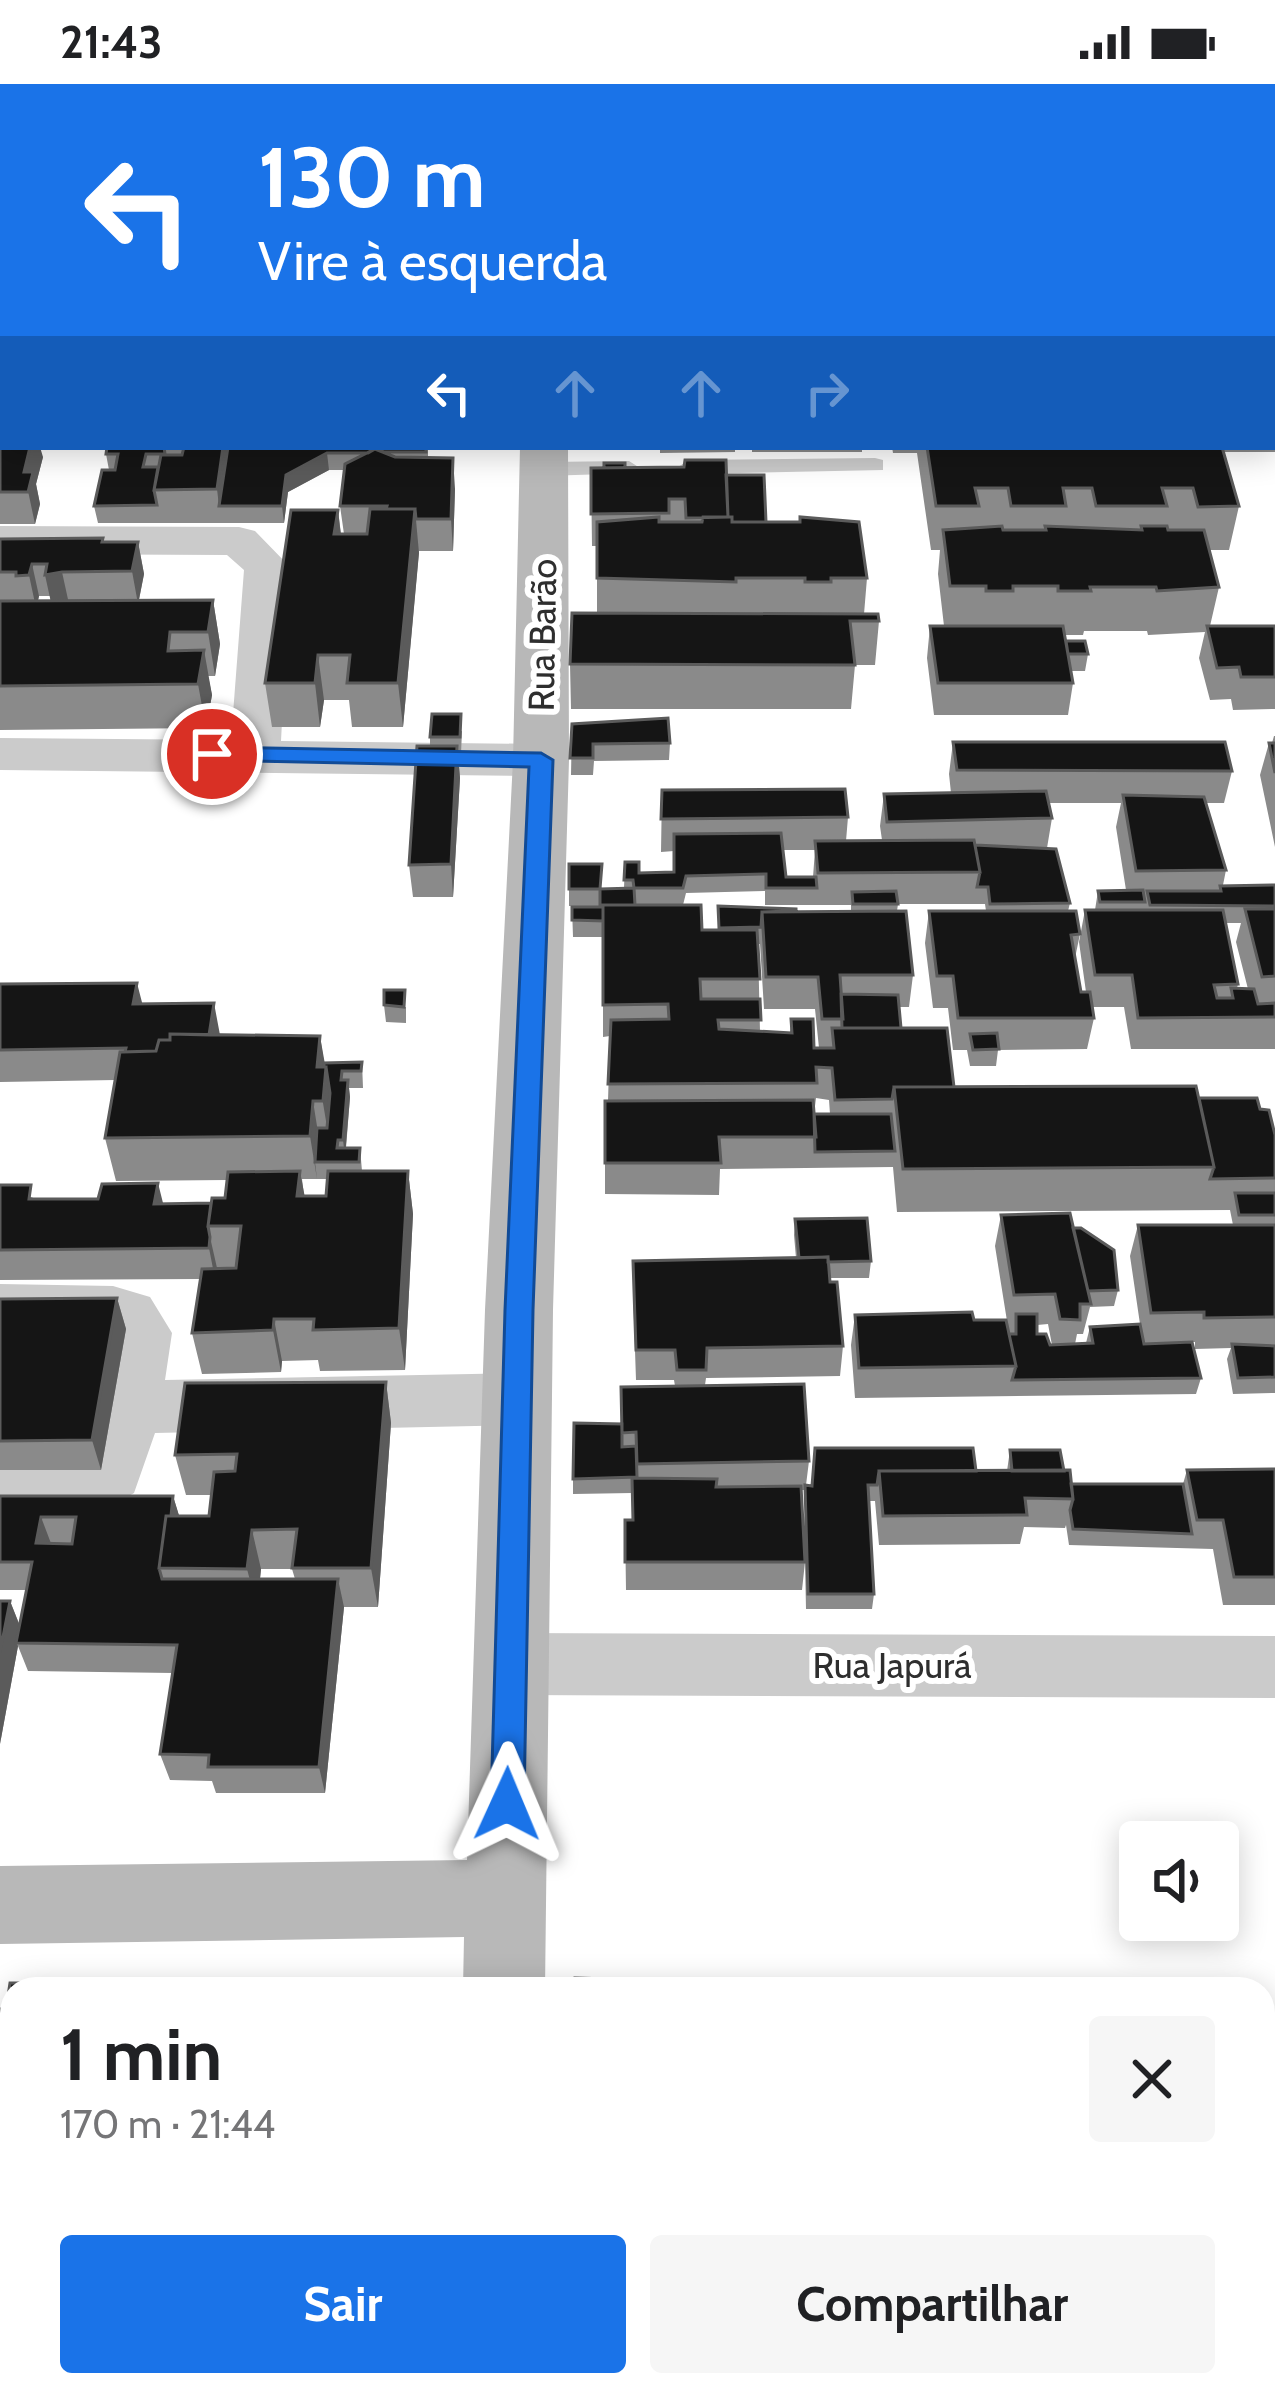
<!DOCTYPE html>
<html lang="pt">
<head>
<meta charset="utf-8">
<style>
	body { margin:0; font-family:Cabin,sans-serif; background:#f6f6f6; color:#202124; height:100vh; display:flex; flex-direction:column; font-size:45px; white-space:nowrap }
	* { box-sizing:border-box; margin:0 }
	p { font-size:39px; color:#757577 }
	.icon { flex:none; width:66px; height:66px; fill:none; stroke:currentColor; stroke-width:2; stroke-linecap:round; stroke-linejoin:round }
	.map { position:relative; flex:1; overflow:hidden }
	.drawer { position:absolute; left:0px; top:1893px; width:1275px; height:420px; display:flex; flex-direction:column; background:#fff; border-radius:36px 36px 0 0; box-shadow:0 6px 30px #0003 }
	.drawer>* { flex:none }
	.guide { position:absolute; left:0px; top:0px; width:1275px; height:366px; box-shadow:0 6px 30px #0003; background:#1a73e8; color:#fff; overflow:hidden }
	.buttons { position:absolute; left:1119px; top:1737px; display:grid; gap:24px }
	.buttons a { display:grid; place-items:center; width:120px; height:120px; border-radius:12px; background:#fff; box-shadow:0 6px 30px #0003; font-size:60px }
	.pin { position:absolute; display:grid; place-items:center; width:102px; height:102px; color:#fff; margin:-51px; border:6px solid #fff; border-radius:50%; box-shadow:0 3px 12px #0007 }
	.me { position:absolute; width:132px; margin:-66px; rotate:1deg; stroke-linejoin:round; filter:drop-shadow(0 0 9px #0008) }
	.turn { display:flex; align-items:center; gap:42px; height:252px; padding:0 60px; font-size:54px }
	.turn .icon { width:156px; height:156px; stroke-width:2.5 }
	.turn b { display:block; font-size:84px; line-height:102px }
	.lanes { display:flex; align-items:center; height:114px; padding:0 60px; background:#0003; justify-content:center; gap:60px; direction:ltr }
	.lanes .off { opacity:.35 }
	.round { display:grid; place-items:center; flex:none; width:126px; height:126px; border-radius:12px; background:#f6f6f6 }
	.head { display:flex; align-items:center; justify-content:space-between; height:204px; padding:0 60px }
	h1 { font-size:72px; font-weight:800; line-height:90px }
	.cta { display:flex; gap:24px; margin-top:auto; padding:24px 60px }
	.cta a { flex:1; height:138px; border-radius:12px; background:#1a73e8; color:#fff; font-size:48px; font-weight:800; line-height:138px; text-align:center }
	.cta a+a { background:#f6f6f6; color:#202124 }
	.status { display:flex; justify-content:space-between; align-items:center; height:84px; padding:0 60px; background:#fff; direction:ltr }
	.status svg { height:33px; fill:currentColor }
	.map>svg:first-child { display:block }
</style>
</head>
<body>
<div class="status"><b>21:43</b><svg viewBox="0 0 49 12"><path d="M0 12V9h3v3zM5 12V6h3v6zM10 12V3h3v9zM15 12V0h3v12zM26 1h20v11H26zM47 4h2v5h-2z"/></svg></div>
<div class="map">
<svg width="1275" height="2313" viewBox="0 0 1275 2313">
	<rect width="100%" height="100%" fill="#fff"/>
	<g fill="none" stroke-linecap="round" stroke-linejoin="round">
		<!-- lane -->
		<path fill="#cbcbcb" fill-rule="evenodd" d="M875,374l8,2v10l-194,4 -11,-7 11,-7z
			M629,377l11,7 -3,5 -93,3 -11,-7 11,-7z"/>
		<!-- street -->
		<path fill="#cbcbcb" fill-rule="evenodd" d="M0,442l239,1 16,4 35,36 -9,174 260,3 18,4 7,12 -7,12 -18,4 -541,-6v-32l231,2 13,-170 -17,-15 -227,-1z
			M0,1200l113,2 37,11 22,36 -7,47 355,-7 22,8 10,18 -10,18 -22,8 -365,8 -21,60c-55,33 -72,31 -134,31v-56h64l19,-11 15,-50 12,-73 -110,-2z
			M510,1549l765,3v62l-765,-3 -24,-9 -10,-22 10,-22z
			M1263,1970h12v78h-12z
			M680,2301h84l1,12h-84z"/>
		<!-- secondary -->
		<path fill="#b8b8b8" fill-rule="evenodd" d="M538,0h40l-41,3z
			M520,363h48l1,313 -16,550 -8,679h-82l1,-52 -464,7v-78l467,-6 18,-550 28,-550z
			M445,2301h92l-1,12h-92z"/>
	</g>
	<!-- wall -->
	<path fill="#8a8a8a" fill-rule="evenodd" d="M0,0h398v3h-395v74h-3z
		M604,0h121v3h-121z
		M735,0h310v3h-310z
		M1084,0h191v182l-3,-6v-173h-187z
		M0,81h3v70h-3z
		M0,153h3v74l-3,9z
		M1272,189h3v107h-3z
		M0,295h3v68l40,10 -7,27 4,20 -5,20h-35z
		M1272,303h3v65h-51l15,54 -10,44h-19l9,37 -9,39h65v83l-42,1 -2,-11 -21,1 -11,-42 6,-26 -57,3 -1,-4h-63l-1,4h-18l1,6 22,13 -3,17h-14l2,12 -5,32h-134l-7,-57 3,-32h14l-6,-52 2,-24h-9l-14,-97h-24l-1,-6h380z
		M107,363h321v10l27,32 -2,62h-34l-16,176h-51l-3,-27h-25l-4,27h-48l-7,-44 73,-173 3,24h3l-4,-28 4,-36h-15l-41,22 -4,31h-186l-4,-17 15,-36 -3,-16z
		M660,363h75v5l-75,1z
		M752,363h110v5h-110z
		M591,384h34l101,7 40,47 101,56 -3,36 15,7 -4,44h-20l-4,44h-280l-1,-45 27,-51v-67h-5z
		M0,455l138,3 6,32 -5,26h74l7,44 -5,32h-7l4,19 -6,33 -206,2zM39,512h11l1,5h-13z
		M572,640l98,19 -1,17 -75,1 -1,14h-22z
		M462,647l-1,23h-3l2,24 -7,119h-40l-4,-32 21,-119v-9z
		M1274,652h1v111l-15,-72 9,-32h3z
		M953,658l279,29 -8,32h-18l20,67 -3,15h52v164h-144l-7,-42h-32l2,11 -7,31 -89,1 -2,16h-26l-3,-16h-14l-5,-42h-15l-8,-65 4,-32h57l-1,-7h-87l-1,7 16,64 -4,32h-10l2,21 53,59 245,11 61,11 15,26v258l-42,1 -6,-35 4,-11 -36,1v-7h-3l9,36 -5,16 -341,4 -4,-53 4,-30 152,6 -12,-75 6,-31 72,13 45,62 -4,16 -24,1 -7,27h-6l-2,10 11,-1 4,-16 50,-3 -10,-68 8,-31h95l-3,-15 -333,2 -4,-45 -173,2 -1,26 -114,-1v-93h3l2,-65 -7,1v-100h-30l-1,-30h28v-1h-31v-42l32,25 23,-1 1,-26 14,11 35,-1v-21l-13,1 1,-62 186,27 -2,24 36,-1 -2,-14 4,-32 67,-1 -2,-19zM1049,719h72l-5,24 10,63 -28,1 -3,19h-10l-6,32 7,50h-5l-6,-34 5,-24 -12,-23 2,-8 -23,-55 5,-30zM783,766h32l-2,27h-27zM765,807v14h86v6h-55l-78,-5v24h-16l-19,-25 3,-12zM1226,839h15l-5,19 12,47 -11,-1 1,-4zM758,860h2l4,65h51l4,39h-5l-23,-29 -1,14 -30,-2zM816,1014l13,2 1,14h-16zM1048,1240l4,21h-2l-13,-11v-9z
		M0,900l142,20 78,31 100,1 4,27 38,-1 1,26h-14l1,9 -4,51h14l2,23h46l5,43 -8,156 -85,1 -2,-11 -36,1 -1,11 -79,2 -10,-41 8,-54 -200,1v-95l36,14 127,5 48,-1 14,-5 2,-18 -111,1 -11,-43 10,-58 -115,2zM302,1095h25l-1,17h-22z
		M384,921l22,2v16l-20,-1z
		M795,1135l76,42 -2,17h-39l13,68 -3,30 -134,2 -1,7 104,76 -3,24 6,1 3,-38 161,23h31l3,-21 54,21 7,13h112l4,-14 88,-1v136h-52l-10,-56 -144,-4 -3,-20 -1,3 -41,-1 -4,17 -141,1 -4,-44h-6l5,93 -2,15h-66l-1,-47 -3,28h-176l-1,-70h7v-27l-59,1v-15l48,-55 54,-38 -1,-6h-38l-3,-88 163,-34 -2,-23zM801,1406h4v70z
		M117,1214l9,31 -25,141h-101v-171z
		M386,1298l5,41 -13,184h-34l-19,186h-109l-4,-12 -42,-1 -10,-26 13,-81 -145,-2 -10,-25 -18,98 10,-143 10,25 7,-36h-27v-94h173l6,20h30l2,-21h-25l-11,-40zM261,1485h31l3,10h-35z
		M10,1899h51l3,6h-52v146h-12v-126h6z
		M0,2135l12,1v78h-12z
		M857,2301h406l7,12h-412z"/>
	<!-- shaded-wall -->
	<path fill="#5b5b5b" d="M1021,0h24v3h-24z
		M0,189l3,13 -2,4 2,20 -3,9z
		M30,363h10l3,10 -7,27 4,20 -5,20 -11,-52z
		M223,363h7l-11,59 -2,-17z
		M327,369l2,17 -41,22 -4,31 -2,-17 4,-31z
		M453,374l2,31 -2,62 -2,-32z
		M415,425l4,44 -16,174 -5,-44z
		M338,426l5,44 -9,-20z
		M138,458l6,32 -6,30 -6,-33z
		M32,480l7,32 -3,12 -7,-33z
		M62,488l7,32 -17,3 -7,-32z
		M213,516l7,44 -5,32 -7,-44z
		M204,566l8,45 -6,33 -8,-44z
		M318,571l6,45 -4,27 -5,-44z
		M457,662l3,32 -7,119 -2,-33z
		M137,899l8,31 -12,-10z
		M214,919l6,32 -13,11z
		M320,952l13,74 -3,35 -13,-78z
		M348,996l2,17 -5,59 -2,-16z
		M313,1017l7,44 -5,17 2,17 -7,-43z
		M300,1087l8,43 -11,-18z
		M408,1087l5,43 -8,156 -6,-42z
		M158,1099l8,32 -12,-11z
		M210,1153l7,31 -2,11 -6,-31z
		M117,1214l9,31 -25,141 -9,-30z
		M274,1235l8,42 -1,11 -8,-42z
		M386,1298l5,41 -13,184 -7,-39z
		M173,1412l9,29 -18,43z
		M41,1433l11,29 -16,-3z
		M252,1446l9,39 -4,38 -10,-38z
		M338,1495l6,28 -19,186 -6,-26z
		M10,1517l11,28 -5,14 2,3 -18,98v-92z
		M265,2301h10l-1,12h-10z"/>
	<!-- building -->
	<path fill="#151515" stroke="#5b5b5b" stroke-width="3" fill-rule="evenodd" d="M0,0h12l1,3h-10v20h-3z
		M352,0h45v3h-46z
		M1092,0h42h-8l1,3h-34z
		M1142,0h35l1,3h-35z
		M0,37h3v23l-3,1z
		M1272,69l3,12v12h-3z
		M0,81h3v54h-3z
		M1272,107h3v38h-3z
		M0,153h3v28h-3z
		M1272,189h3v30h-3z
		M1272,221h3v44h-3z
		M0,295h3v31h-3z
		M1272,303h3v48h-3z
		M0,342h3v21h27l-6,25h9l-5,20h-28z
		M107,363h57l1,7h-19l-3,13h15l-4,23 3,15 -63,1 8,-36h13l3,-16h-12z
		M184,363h39l-6,42 -63,1 7,-35h21z
		M228,363h198v5h-42l-9,-3 -7,4h-41l-41,22 -4,31h-63z
		M927,363h295l17,59 -41,1 -5,-19h-31l5,18h-71l-4,-18h-29l3,18h-55l-3,-18h-33l4,18h-43z
		M375,365l20,8 58,1 -2,61h-35l-1,-10h-29l1,-3h-47l5,-42z
		M685,376h41l2,57 -42,1 -1,-19h-16v14l-78,1v-46l93,-1z
		M604,379h21v5h-21z
		M726,391h38l2,47h-34v-5h-4z
		M370,425h45l-17,174h-51l3,-28h-32l-3,28h-50l26,-173h47l-4,24h33z
		M659,433v5h43l1,-5h29v5h68v-5l59,5 8,56h-36v4h-26v-4h-69v4l-139,-4v-56z
		M1002,442l1,4h43l-1,-4 97,4 -1,-4h26l1,4h36l15,57 -62,4 -1,-4h-66l1,4h-33v-5h-45v5h-27v-5h-36l-7,-56z
		M103,454l-1,4h36l-6,29 -70,1 -17,3 2,-11h-15l-3,11 -13,1v-4h-16v-33z
		M213,516l-5,32h-38l-2,19 36,-1 -6,34 -198,2v-85z
		M572,529l306,1 1,7h-29l5,44 -285,-1z
		M930,542h133l10,57h-135z
		M1207,542h68v51h-34l-2,-10 -22,1z
		M1066,557h19l3,13h-20z
		M432,630h29l-1,23h-30z
		M668,634l2,25 -77,1v14h-23l2,-34z
		M953,658h272l7,29 -275,-1z
		M1269,659h6v30z
		M417,662h40l-6,118 -42,1z
		M845,705l3,28 -187,2 1,-29z
		M1046,707l6,27 -165,4 -3,-28z
		M1123,711l81,2 22,73 -90,1z
		M781,749l5,44h30l1,11h-51v-14l-80,2 -3,12h-49l-1,-8h-9l1,-18h14v11l35,-1v-38z
		M974,756l6,32 -162,1 -3,-32z
		M975,761l81,4 14,54 -80,1 -2,-17h-11l3,-15z
		M569,780h33l-2,25 34,-1 1,17h-32v16l-31,-1v-13h28v-18h-31z
		M1275,801v21l-125,-1 -3,-14h74l-1,-5z
		M1143,806l2,12h-45l-2,-11z
		M896,807l2,13h-45l-1,-12z
		M603,821h98l1,25h55l3,49h-60l1,20h59l1,21h-43l1,9 73,4 -1,-14h22l1,29h20l-2,-20h115l7,59h-60l-2,12 -57,1 -3,-32 -16,-1 1,16 -209,1 3,-64 58,-1 -1,-15 -65,1z
		M718,822l78,3v2l-34,1 -1,15 -42,1z
		M1245,825h30v67l-13,1z
		M1085,826h138l15,74 -24,1 3,13h16l-2,-10 23,1 4,15 17,-1v14l-137,1 -6,-43h-37z
		M906,827l7,64h-73l3,44h-21l-4,-42h-52l-4,-65z
		M929,827h147l4,23 -9,1 10,57h9l4,26h-136l-5,-42h-16z
		M137,899l-4,21 81,-1 -5,32 -39,-1v6h-11l-3,11 -31,1 1,-4 -126,2v-66z
		M384,906h21l-1,17 -20,-2z
		M841,910l57,1 3,33h-59z
		M997,949l2,16 -26,1 -3,-16z
		M170,950l150,2 -3,31h9l-3,34h-10l-3,35 -205,2 15,-86 36,-1 3,-11h11z
		M362,978l-1,9h-19l-1,9h7l-5,60h-5l-1,8h23l-1,14h-44l2,-34h10l3,-35 -4,-26h-2v-4z
		M1196,1002l18,81 -311,2 -9,-82z
		M1199,1014h58l3,11 9,1 6,25v43l-65,1 4,-12z
		M813,1016l3,37h-97l2,26h-116v-62z
		M814,1030h77l4,37 -80,1z
		M300,1087l-3,25h29l2,-25h80l-9,157 -86,2 1,-11h-40l-1,11 -81,3 10,-64 34,-1 5,-42h-33l4,-28h13l3,-26z
		M158,1099l-4,21 57,-1 -3,23 2,11 -1,11 -209,2v-65h31l-2,14h69l4,-15z
		M1235,1109h40v22h-36z
		M1070,1129l21,91h-11v16l-20,-1 -5,-25 -41,1 -13,-80z
		M867,1134l4,43 -43,1v-5l-29,1 -4,-39z
		M1138,1141h137v92l-71,1v-6l-53,1z
		M1073,1144h8l33,22 4,40 -30,1z
		M828,1173l2,25h7l6,64 -136,2 -1,22h-29l-2,-20h-39l-3,-89z
		M117,1214l-25,142 -92,1v-142z
		M972,1228l2,8h32l10,46 -157,2 -4,-53z
		M1016,1230h21v20h9l4,11 43,-2 -3,-16 50,-3 4,20 48,-2 9,36 -189,2 4,-14 -7,-32h7z
		M1232,1260l43,2v31l-37,1z
		M386,1298l-15,186h-79l5,-39 -45,1 -5,39 -88,-1 7,-52h43l5,-44 21,-1 2,-17 -62,1 10,-72z
		M804,1300l5,77 -172,3 -1,-32 -14,1 -1,-46z
		M574,1339l48,1v23l14,-1 1,31 -64,2z
		M815,1364h158l3,23h-97l-2,14h-9l6,109h-66l-3,-109 7,1z
		M1010,1366h50l4,21h-52z
		M1275,1385v108h-41l-11,-57h-26l-10,-50z
		M1070,1386l3,29 -48,-1 2,17 -144,1 -4,-45z
		M632,1394l85,1 -1,8 85,-1 4,76h-180v-42h8z
		M1071,1400h112l9,50 -119,-5 -3,-19 3,-11z
		M0,1412h173l-2,20h-5l-7,52 3,11h176l-19,188h-111l1,-12 -49,-1 17,-109 -161,-2 16,-81h-32zM41,1433h35l-4,27 -36,-1z
		M0,1517h10l-10,51z
		M575,1894l33,1v10h-33z
		M10,1899h51l-2,6h-47v124h-12v-104h6z
		M0,2135l12,1v68h-12z
		M1263,2266l7,47h-403l-1,-12h397z
		M68,2301h197l-1,12h-198z"/>
	<!-- route -->
	<path fill="#1a73e8" stroke="#114b97" stroke-width="3" d="M212,663l329,6 12,7 -20,550 -9,494 -5,11 -12,4 -11,-4 -5,-11 14,-494 24,-543 -325,-7 -3,-6z"/>
	<g text-anchor="middle" stroke-width="12" stroke-linejoin="round" paint-order="stroke">
		<!-- street labels -->
		<g font-size="36" fill="#2e2e2e" stroke="#fff">
			<text transform="translate(542 551) rotate(-89)" y="13">Rua Barão</text>
			<text x="892" y="1594">Rua Japurá</text>
		</g>
	</g>
</svg>
<div class="buttons">
<a><svg class="icon" aria-label="sound" viewBox="0 0 24 24"><path d="M4 9h4l5-4v14l-5-4H4zM17 9q2 3 0 6"/></svg></a>
</div>
<div class="pin" style="left:212px;top:670px;background:#d93025"><svg class="icon" aria-label="arrive" viewBox="0 0 24 24"><path d="M6 21V4h12l-3 4 3 4H6"/></svg></div>
<svg class="me" style="left:507px;top:1720px" viewBox="-20 -20 40 40"><path d="M0-17L14 15 0 8-14 15z" fill="#1a73e8" stroke="#fff" stroke-width="4"/></svg>
<div class="guide">
<div class="turn"><svg class="icon" aria-label="left" viewBox="0 0 24 24"><path d="M17 20v-9H6M10 6l-5 5 5 5"/></svg><div><b>130 m</b>Vire à esquerda</div></div>
<div class="lanes"><svg class="icon" aria-label="left" viewBox="0 0 24 24"><path d="M17 20v-9H6M10 6l-5 5 5 5"/></svg><svg class="icon off" aria-label="ahead" viewBox="0 0 24 24"><path d="M12 20V5M6 11l6-6 6 6"/></svg><svg class="icon off" aria-label="ahead" viewBox="0 0 24 24"><path d="M12 20V5M6 11l6-6 6 6"/></svg><svg class="icon off" aria-label="right" viewBox="0 0 24 24"><path d="M7 20v-9h11M14 6l5 5-5 5"/></svg></div>
</div>
<section class="drawer">
<div class="head"><div><h1>1 min</h1><p>170 m · 21:44</p></div><a class="round"><svg class="icon" aria-label="close" viewBox="0 0 24 24"><path d="M6 6l12 12M18 6L6 18"/></svg></a></div>
<div class="cta"><a>Sair</a><a>Compartilhar</a></div>
</section>
</div>
</body>
</html>
